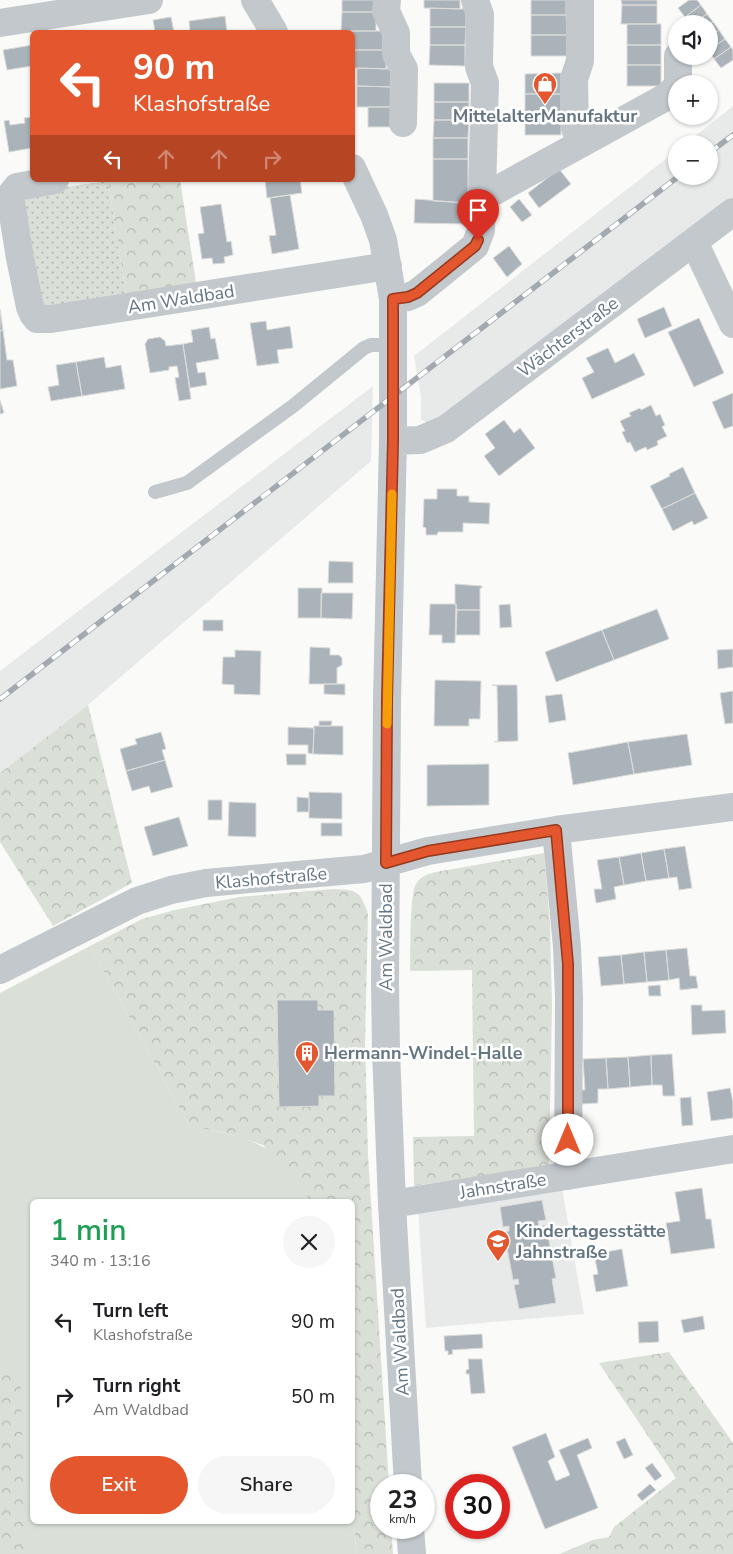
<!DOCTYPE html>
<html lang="en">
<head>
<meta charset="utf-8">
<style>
	body { margin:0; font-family:"Nunito Sans",sans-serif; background:#f6f6f6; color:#202124; height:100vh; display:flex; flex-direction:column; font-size:19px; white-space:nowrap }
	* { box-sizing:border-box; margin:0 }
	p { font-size:16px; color:#757577 }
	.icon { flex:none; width:28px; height:28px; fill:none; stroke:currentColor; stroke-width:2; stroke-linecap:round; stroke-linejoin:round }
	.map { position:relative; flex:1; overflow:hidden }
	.drawer { position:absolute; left:30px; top:1199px; width:325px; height:325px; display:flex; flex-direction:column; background:#fff; border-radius:8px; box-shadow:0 1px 4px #0004 }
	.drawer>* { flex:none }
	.hud { position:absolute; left:30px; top:30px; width:325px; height:152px; border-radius:8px; box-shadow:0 1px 4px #0004; background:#e4572e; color:#fff; overflow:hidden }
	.fabs { position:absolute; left:668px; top:15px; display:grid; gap:10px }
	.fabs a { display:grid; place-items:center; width:50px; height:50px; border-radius:50%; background:#fff; box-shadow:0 1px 4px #0004; font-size:25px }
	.speed { position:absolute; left:370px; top:1474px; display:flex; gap:10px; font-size:25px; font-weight:700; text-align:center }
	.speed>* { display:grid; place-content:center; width:65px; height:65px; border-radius:50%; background:#fff; box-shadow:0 1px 4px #0004; line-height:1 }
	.speed small { font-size:12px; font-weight:400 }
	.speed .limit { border:8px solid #d22; background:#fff; color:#111 }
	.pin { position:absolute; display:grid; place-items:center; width:42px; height:42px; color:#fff; margin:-51px -21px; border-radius:50% 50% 50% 0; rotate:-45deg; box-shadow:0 0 5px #0007 }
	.pin .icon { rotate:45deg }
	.me { position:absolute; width:55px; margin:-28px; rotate:0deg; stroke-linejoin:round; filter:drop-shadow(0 0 4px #0008) }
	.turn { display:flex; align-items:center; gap:18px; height:105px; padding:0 20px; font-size:22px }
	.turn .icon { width:65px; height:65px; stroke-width:2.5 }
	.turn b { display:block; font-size:35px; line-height:42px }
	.lanes { display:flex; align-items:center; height:48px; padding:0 20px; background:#0003; justify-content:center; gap:25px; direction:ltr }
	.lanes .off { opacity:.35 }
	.round { display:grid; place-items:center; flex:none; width:52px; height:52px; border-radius:26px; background:#f6f6f6 }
	.summary { display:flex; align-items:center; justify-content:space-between; height:85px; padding:0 20px }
	h1 { font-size:30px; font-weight:600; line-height:38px; color:#1e9e55 }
	.primary-button { display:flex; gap:10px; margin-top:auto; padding:10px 20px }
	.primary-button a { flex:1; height:58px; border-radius:30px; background:#e4572e; color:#fff; font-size:20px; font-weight:600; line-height:58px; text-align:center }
	.primary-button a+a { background:#f6f6f6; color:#202124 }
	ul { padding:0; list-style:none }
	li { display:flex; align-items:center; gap:15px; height:75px; padding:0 20px }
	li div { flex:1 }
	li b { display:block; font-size:19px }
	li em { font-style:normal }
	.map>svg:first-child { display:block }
</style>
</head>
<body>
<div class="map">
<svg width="733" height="1554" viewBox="0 0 733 1554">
	<defs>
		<pattern id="grass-dots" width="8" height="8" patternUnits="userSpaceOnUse" patternTransform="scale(1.25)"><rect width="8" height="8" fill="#dadfd7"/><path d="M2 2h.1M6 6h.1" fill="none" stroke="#b4b9b4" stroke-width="1.8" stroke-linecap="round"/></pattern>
		<pattern id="forest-crowns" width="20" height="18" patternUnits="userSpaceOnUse" patternTransform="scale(1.25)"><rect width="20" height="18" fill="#dadfd7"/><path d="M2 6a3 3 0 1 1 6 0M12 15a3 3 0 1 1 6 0" fill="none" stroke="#b4b9b4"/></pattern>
	</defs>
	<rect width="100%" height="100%" fill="#fafaf8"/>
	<!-- built -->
	<path fill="#e8e9e9" d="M733,106v91l-281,215 -23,11 -8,-3v-23l-7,-41 262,-205v25h33v-32h-24z
		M373,386l-2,75 -283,244 -88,68v-102z
		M562,1188l22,126 -158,14 -8,-118z"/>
	<!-- grass -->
	<path fill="url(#grass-dots)" d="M108,181l19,120 -86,5 -20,-100 6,-8 9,-7z"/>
	<!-- forest -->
	<path fill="url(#forest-crowns)" d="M112,180h68l17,109 -70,12 -19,-120z
		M88,705l44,178 -79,43 -53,-84v-69z
		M544,853l6,71 2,81 -3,161 -135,20 -1,-49 61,-1 -2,-166 -62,1c1,-17 -1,-76 6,-87 5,-8 12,-10 20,-12z
		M333,889c24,1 27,1 35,25l-3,127 3,114 21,330h-8v43h10l2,26h-36l-4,-36 -1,-317h-43l-4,-10 -42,-46 -40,-13 -33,-5 -100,-181 52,-27 33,-9 64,-13z
		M32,1275v246l38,33h-70v-178l20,-5z
		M669,1352l64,91v111h-174l34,-14 16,-3 5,-10 62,-49 -77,-115z"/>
	<!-- garden -->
	<path fill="#dadfd7" d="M90,946l100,181c51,6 101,21 119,74h-277v320h320l1,-3 4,36h-331l-6,-182 -20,4v-383z"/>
	<!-- building -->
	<path fill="#aab3b9" stroke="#dcdcda" d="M342,0h34v12h-34z
		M424,0h36v9l-36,-1z
		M531,0h35v15h-35z
		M621,0h36v5h-35z
		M689,0h8l4,5 -16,12 -7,-9z
		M622,5h35v19h-36z
		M701,5l6,9 -15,10h-2l-5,-7z
		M430,8l36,1v18h-36z
		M342,12h34v19h-35z
		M707,14l6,8 -4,3 -17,-1z
		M531,15h35l1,20h-36z
		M225,16l2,16h-37l-1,-11z
		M171,17l3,15h-19l-2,-12z
		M713,22l6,8 -10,7v-12z
		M627,24h34v21h-34z
		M430,27h36l-1,18h-35z
		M719,30l6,9 -16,11v-13z
		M350,31h36v19h-34v-18h-2z
		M531,35h36v21h-36z
		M725,39l6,8 -17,12 -5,-9z
		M32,45v21l-25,4 -4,-20z
		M430,45h35v21l-36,-1z
		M627,45h34v20h-34z
		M731,47l2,3v10l-12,8 -7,-9z
		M352,50h34v19l-34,-1z
		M627,65h34v21h-34z
		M357,68l38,1 -1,18 -37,-1z
		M561,73v21h-36v-20z
		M434,83h35v19h-35z
		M357,86l37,1v20h-37z
		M525,94h36v21l-36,-1z
		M434,102h35v18h-35z
		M368,107h26v20h-26z
		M525,114l36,1v20h-36z
		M32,117v31l-23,4 -5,-31 5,-1 1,5 15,-2 -1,-5z
		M434,120h35l-1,18h-35z
		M433,138h35v21h-35z
		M433,159h35v44l-35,-2z
		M559,169l12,15 -32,24 -11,-15z
		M265,180h35l2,13 -35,5z
		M290,195l9,54 -27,5 -3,-18 7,-1 -6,-37z
		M415,199l53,4 -1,21 -53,-1z
		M519,199l13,16 -10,7 -12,-15z
		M221,204l6,38 4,-1 2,14 -9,2 1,6 -12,1 -1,-6 -10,1 -4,-25 6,-1 -4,-26z
		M509,246l13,18 -15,13 -14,-19z
		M664,307l8,19 -27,12 -8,-19z
		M0,309l3,21 -3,1z
		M699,318l25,55 -30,14 -26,-55z
		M266,321l1,9 23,-4 3,22 -16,2 2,13 -22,3 -7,-43z
		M209,327l2,12 4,-1 4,21 -23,4 2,10 7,-1 2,13 -17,3 -7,-44 10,-2 -2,-12z
		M3,330l4,30h6l4,26 -17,3v-58z
		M160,337l5,4 1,5 17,-2 8,55 -12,2 -4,-23 4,-1 -2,-11 -8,1v3l-19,3 -5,-29 3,-5z
		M608,348l7,15 19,-10 11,22 -53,24 -10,-21 12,-6 -8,-14z
		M104,357l2,11 15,-3 4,24 -43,7 -6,-34z
		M76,362l6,34 -31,5 -3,-14 11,-2 -3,-20z
		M733,393v33l-9,3 -12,-27z
		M0,400l4,13 -4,1z
		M651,405l5,11 4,-2 5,11 -3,2 5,9 -10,5 1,4 -11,5 -1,-3 -11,5 -5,-10 -3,1 -5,-11 3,-1 -5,-10 11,-5 -2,-3 11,-5 1,2z
		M504,420l10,13 6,-5 15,20 -36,28 -15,-20 11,-8 -10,-14z
		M683,467l12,26 -33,16 -12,-23 20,-10 -1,-2z
		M437,489h20v7h12v6l21,1 -1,21 -26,-1v9h-25l-1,3h-11v-7l-3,-1 1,-28h13z
		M695,493l13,25 -14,7 -2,-4 -19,10 -11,-22z
		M329,561l24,1v21h-25z
		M455,584l27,2v2h-2v22h-23l-1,-6h-1z
		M298,588h24l-1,30h-23z
		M321,593h32l-1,26 -31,-1z
		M430,604h26l-1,39h-13v-8h-13z
		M510,604l2,23 -12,1 -1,-23z
		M657,609l12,30 -55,21 -12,-30z
		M457,610h23v25h-24z
		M203,620h20v11h-20z
		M602,630l12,30 -58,22 -11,-30z
		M310,647l20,1v7h9l3,3v7l-5,3v16h-28z
		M733,649v18l-15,2 -1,-19z
		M235,650l26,1 -1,44 -26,-1v-9l-12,-1 1,-27h12z
		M435,680l46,1 -1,38h-11v7h-35z
		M324,684h21v11l-21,-1z
		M492,685h25l1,56 -24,1 4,-1 -1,-55z
		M733,691v32l-8,1 -5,-31z
		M562,694l4,26 -17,3 -4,-27z
		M319,721h13l-1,5h-12z
		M314,726h29v29l-30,-1z
		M288,727l26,1 -1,26 -5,-1v-8h-20z
		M161,732l5,17 -4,1 3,10 -39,11 -6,-22 17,-5 -2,-5z
		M687,734l5,31 -58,9 -6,-32z
		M628,742l6,32 -61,11 -5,-32z
		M286,754h20v11h-19z
		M165,760l8,27 -22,6 -2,-7 -17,5 -6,-20z
		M489,764v41l-62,1v-41z
		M309,792l33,1v26l-33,-1z
		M297,797l12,1v14h-12z
		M208,800h14v20h-14z
		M229,802l27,1v34l-28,-1z
		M179,817l9,29 -35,10 -9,-29z
		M321,823h21v13h-21z
		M685,846l7,42 -13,2 -2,-13 -8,1 -5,-29z
		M664,849l5,29 -23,3 -5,-28z
		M641,853l5,28 -22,4 -5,-28z
		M619,857l5,28 -10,2 2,12 -20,4 -2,-14h8l-5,-29z
		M687,948l3,28h6l2,12 -18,2 -1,-12 -10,2 -3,-30z
		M666,950l3,30 -22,2 -3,-30z
		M644,952l3,30 -23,2 -3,-29z
		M621,955l3,29 -23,2 -3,-29z
		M660,985l1,11h-12l-1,-10z
		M277,1000h41v10h16l1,86h-16v10l-40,1z
		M691,1005h11v6l23,-1 1,23 -34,2z
		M672,1054l3,42h-12l-1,-11h-10l-1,-30z
		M651,1055l1,30 -22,2 -2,-30z
		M628,1057l2,30 -22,2 -2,-31z
		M606,1058l2,31h-10v14l-16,1 -1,-14h4l-2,-31z
		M730,1088l3,14v16l-22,3 -4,-29z
		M691,1097l2,28 -11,1 -2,-28z
		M702,1188l4,31h5l4,29 -44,6 -5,-31 14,-2 -5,-29z
		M542,1200l4,20 -8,1 1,6 7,-2 10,53 -4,1 4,24 -37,6 -5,-24 5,-1 -1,-5 -5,1 -9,-48 5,-1v-5l-6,1 -3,-20z
		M622,1249l6,37 -32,6 -3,-17 5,-1 -4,-20z
		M703,1316l2,13 -21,4 -3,-13z
		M658,1321l1,21 -20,1 -1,-21z
		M482,1334l1,14 -31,2 1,4 -5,1v-4h-3l-1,-15z
		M468,1359h14l3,34 -14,1 -2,-20h-3v-4l3,-1z
		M546,1433l9,24 -7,4 8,20 14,-6 -11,-25 29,-12 4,10 -15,7 21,53 -53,21 -33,-82z
		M625,1438l8,17 -9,4 -8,-17z
		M652,1463l10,13 -7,5 -10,-13z
		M650,1484l6,6 -14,11 -5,-6z"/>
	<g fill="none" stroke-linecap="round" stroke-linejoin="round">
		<!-- service -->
		<path stroke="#c3c8cc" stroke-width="14" d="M155,492l32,-9 106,-77 71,-58 7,-3h23"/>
		<!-- minor -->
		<path stroke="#c3c8cc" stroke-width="28" d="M255,0l19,32
			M387,0l-1,11 10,22v21l8,15 -1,54
			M580,0v61l-6,18 1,49 6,16
			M0,23l149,-23
			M678,56v28
			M352,168l22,47 9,25 10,59v142l-6,259 -2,283 1,68 6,153 16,281
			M55,180l-38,7 -7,9 10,62 10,49 3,7 4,5h14l337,-53
			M483,193l10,-1 173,-95 10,-9
			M694,242l39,82
			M393,299l15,-2 9,-4 58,-47 6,-16 4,-147 -6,-16 1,-52 -5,-15
			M393,441l27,-1 26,-11 287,-217
			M556,830l11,117 2,50 -1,179
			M0,970l137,-69 34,-11 35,-7 158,-14 64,-18 128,-21 177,-23
			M392,1204l341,-55
			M410,1528l2,26"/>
		<!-- rail casing -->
		<g stroke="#a2aab0" stroke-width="5.5">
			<path id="rail" d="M709,153l24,-18
				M0,699l679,-523"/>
		</g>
		<!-- rail -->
		<use href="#rail" stroke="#fff" stroke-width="4" stroke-dasharray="11" stroke-linecap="butt"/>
	</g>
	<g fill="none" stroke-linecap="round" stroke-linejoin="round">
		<!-- route casing -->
		<g stroke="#94391e" stroke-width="12">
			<path id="route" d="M478,240l-3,6 -58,47 -9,4 -15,2v142l-6,259 -1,163 42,-12 128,-21 12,134v176"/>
		</g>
		<!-- route -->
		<use href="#route" stroke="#e4572e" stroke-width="9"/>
		<!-- slow -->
		<path stroke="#f59e0b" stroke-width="9" d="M387,724l5,-230"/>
	</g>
	<!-- icons -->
	<defs>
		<g id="shop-pin" transform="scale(1.25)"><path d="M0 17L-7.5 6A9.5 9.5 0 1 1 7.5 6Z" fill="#e4572e" stroke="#fff"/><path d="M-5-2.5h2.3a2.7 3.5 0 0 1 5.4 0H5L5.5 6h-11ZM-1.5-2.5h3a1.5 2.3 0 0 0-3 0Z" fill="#fff"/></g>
		<g id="building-pin" transform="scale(1.25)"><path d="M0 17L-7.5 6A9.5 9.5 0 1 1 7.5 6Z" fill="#e4572e" stroke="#fff"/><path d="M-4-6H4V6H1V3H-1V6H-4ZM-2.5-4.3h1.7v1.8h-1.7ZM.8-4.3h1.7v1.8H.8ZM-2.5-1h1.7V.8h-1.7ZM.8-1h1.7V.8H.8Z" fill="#fff"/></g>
		<g id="school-pin" transform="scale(1.25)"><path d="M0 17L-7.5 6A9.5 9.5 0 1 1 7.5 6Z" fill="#e4572e" stroke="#fff"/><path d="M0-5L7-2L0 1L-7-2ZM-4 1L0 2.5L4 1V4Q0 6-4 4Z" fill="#fff"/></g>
	</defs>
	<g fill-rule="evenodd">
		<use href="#shop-pin" x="545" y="84"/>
		<use href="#building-pin" x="307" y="1053"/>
		<use href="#school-pin" x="498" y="1241"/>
	</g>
	<g text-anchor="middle" stroke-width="5" stroke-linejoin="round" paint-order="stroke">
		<!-- poi labels -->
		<g font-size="18" font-weight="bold" fill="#657683" stroke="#fff" text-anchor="start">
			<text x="545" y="122" text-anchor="middle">MittelalterManufaktur</text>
			<text x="324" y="1059">Hermann-Windel-Halle</text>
			<text x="516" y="1237">Kindertagesstätte<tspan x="516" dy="21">Jahnstraße</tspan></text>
		</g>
		<!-- street labels -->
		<g font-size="18" fill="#657683" stroke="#fff">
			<text transform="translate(181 299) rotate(-9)" y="6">Am Waldbad</text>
			<text transform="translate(568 337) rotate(-37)" y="6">Wächterstraße</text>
			<text transform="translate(271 878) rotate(-5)" y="6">Klashofstraße</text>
			<text transform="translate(386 937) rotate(-90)" y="6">Am Waldbad</text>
			<text transform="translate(503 1186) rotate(-9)" y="6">Jahnstraße</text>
			<text transform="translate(400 1342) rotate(-93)" y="6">Am Waldbad</text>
		</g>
	</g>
</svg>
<div class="fabs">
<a><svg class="icon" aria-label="sound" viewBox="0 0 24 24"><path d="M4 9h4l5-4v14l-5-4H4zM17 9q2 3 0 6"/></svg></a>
<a>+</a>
<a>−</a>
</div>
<div class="speed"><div>23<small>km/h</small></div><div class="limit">30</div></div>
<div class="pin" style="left:478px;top:240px;background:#d93025"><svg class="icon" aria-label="arrive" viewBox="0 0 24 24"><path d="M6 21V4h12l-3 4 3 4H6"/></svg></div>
<svg class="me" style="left:568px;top:1140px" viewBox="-20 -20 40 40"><circle r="19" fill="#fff"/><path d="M0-13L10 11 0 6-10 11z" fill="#e4572e"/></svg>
<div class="hud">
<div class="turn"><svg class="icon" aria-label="left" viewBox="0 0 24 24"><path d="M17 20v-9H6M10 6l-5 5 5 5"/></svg><div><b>90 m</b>Klashofstraße</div></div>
<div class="lanes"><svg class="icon" aria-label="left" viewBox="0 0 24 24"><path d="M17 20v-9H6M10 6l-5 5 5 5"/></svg><svg class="icon off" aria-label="ahead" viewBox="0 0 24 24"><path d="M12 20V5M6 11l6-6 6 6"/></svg><svg class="icon off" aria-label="ahead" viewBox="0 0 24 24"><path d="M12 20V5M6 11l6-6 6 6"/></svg><svg class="icon off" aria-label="right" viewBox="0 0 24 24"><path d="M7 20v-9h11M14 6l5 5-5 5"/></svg></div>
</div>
<section class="drawer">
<div class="summary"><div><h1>1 min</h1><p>340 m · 13:16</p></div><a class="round"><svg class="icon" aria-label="close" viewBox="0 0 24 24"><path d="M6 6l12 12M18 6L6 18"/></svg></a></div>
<ul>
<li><svg class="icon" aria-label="left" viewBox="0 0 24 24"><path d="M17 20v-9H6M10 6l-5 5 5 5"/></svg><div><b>Turn left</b><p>Klashofstraße</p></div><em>90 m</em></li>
<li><svg class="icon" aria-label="right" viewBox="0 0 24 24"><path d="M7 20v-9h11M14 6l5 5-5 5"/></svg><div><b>Turn right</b><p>Am Waldbad</p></div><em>50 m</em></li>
</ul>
<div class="primary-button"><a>Exit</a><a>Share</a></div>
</section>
</div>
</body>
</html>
